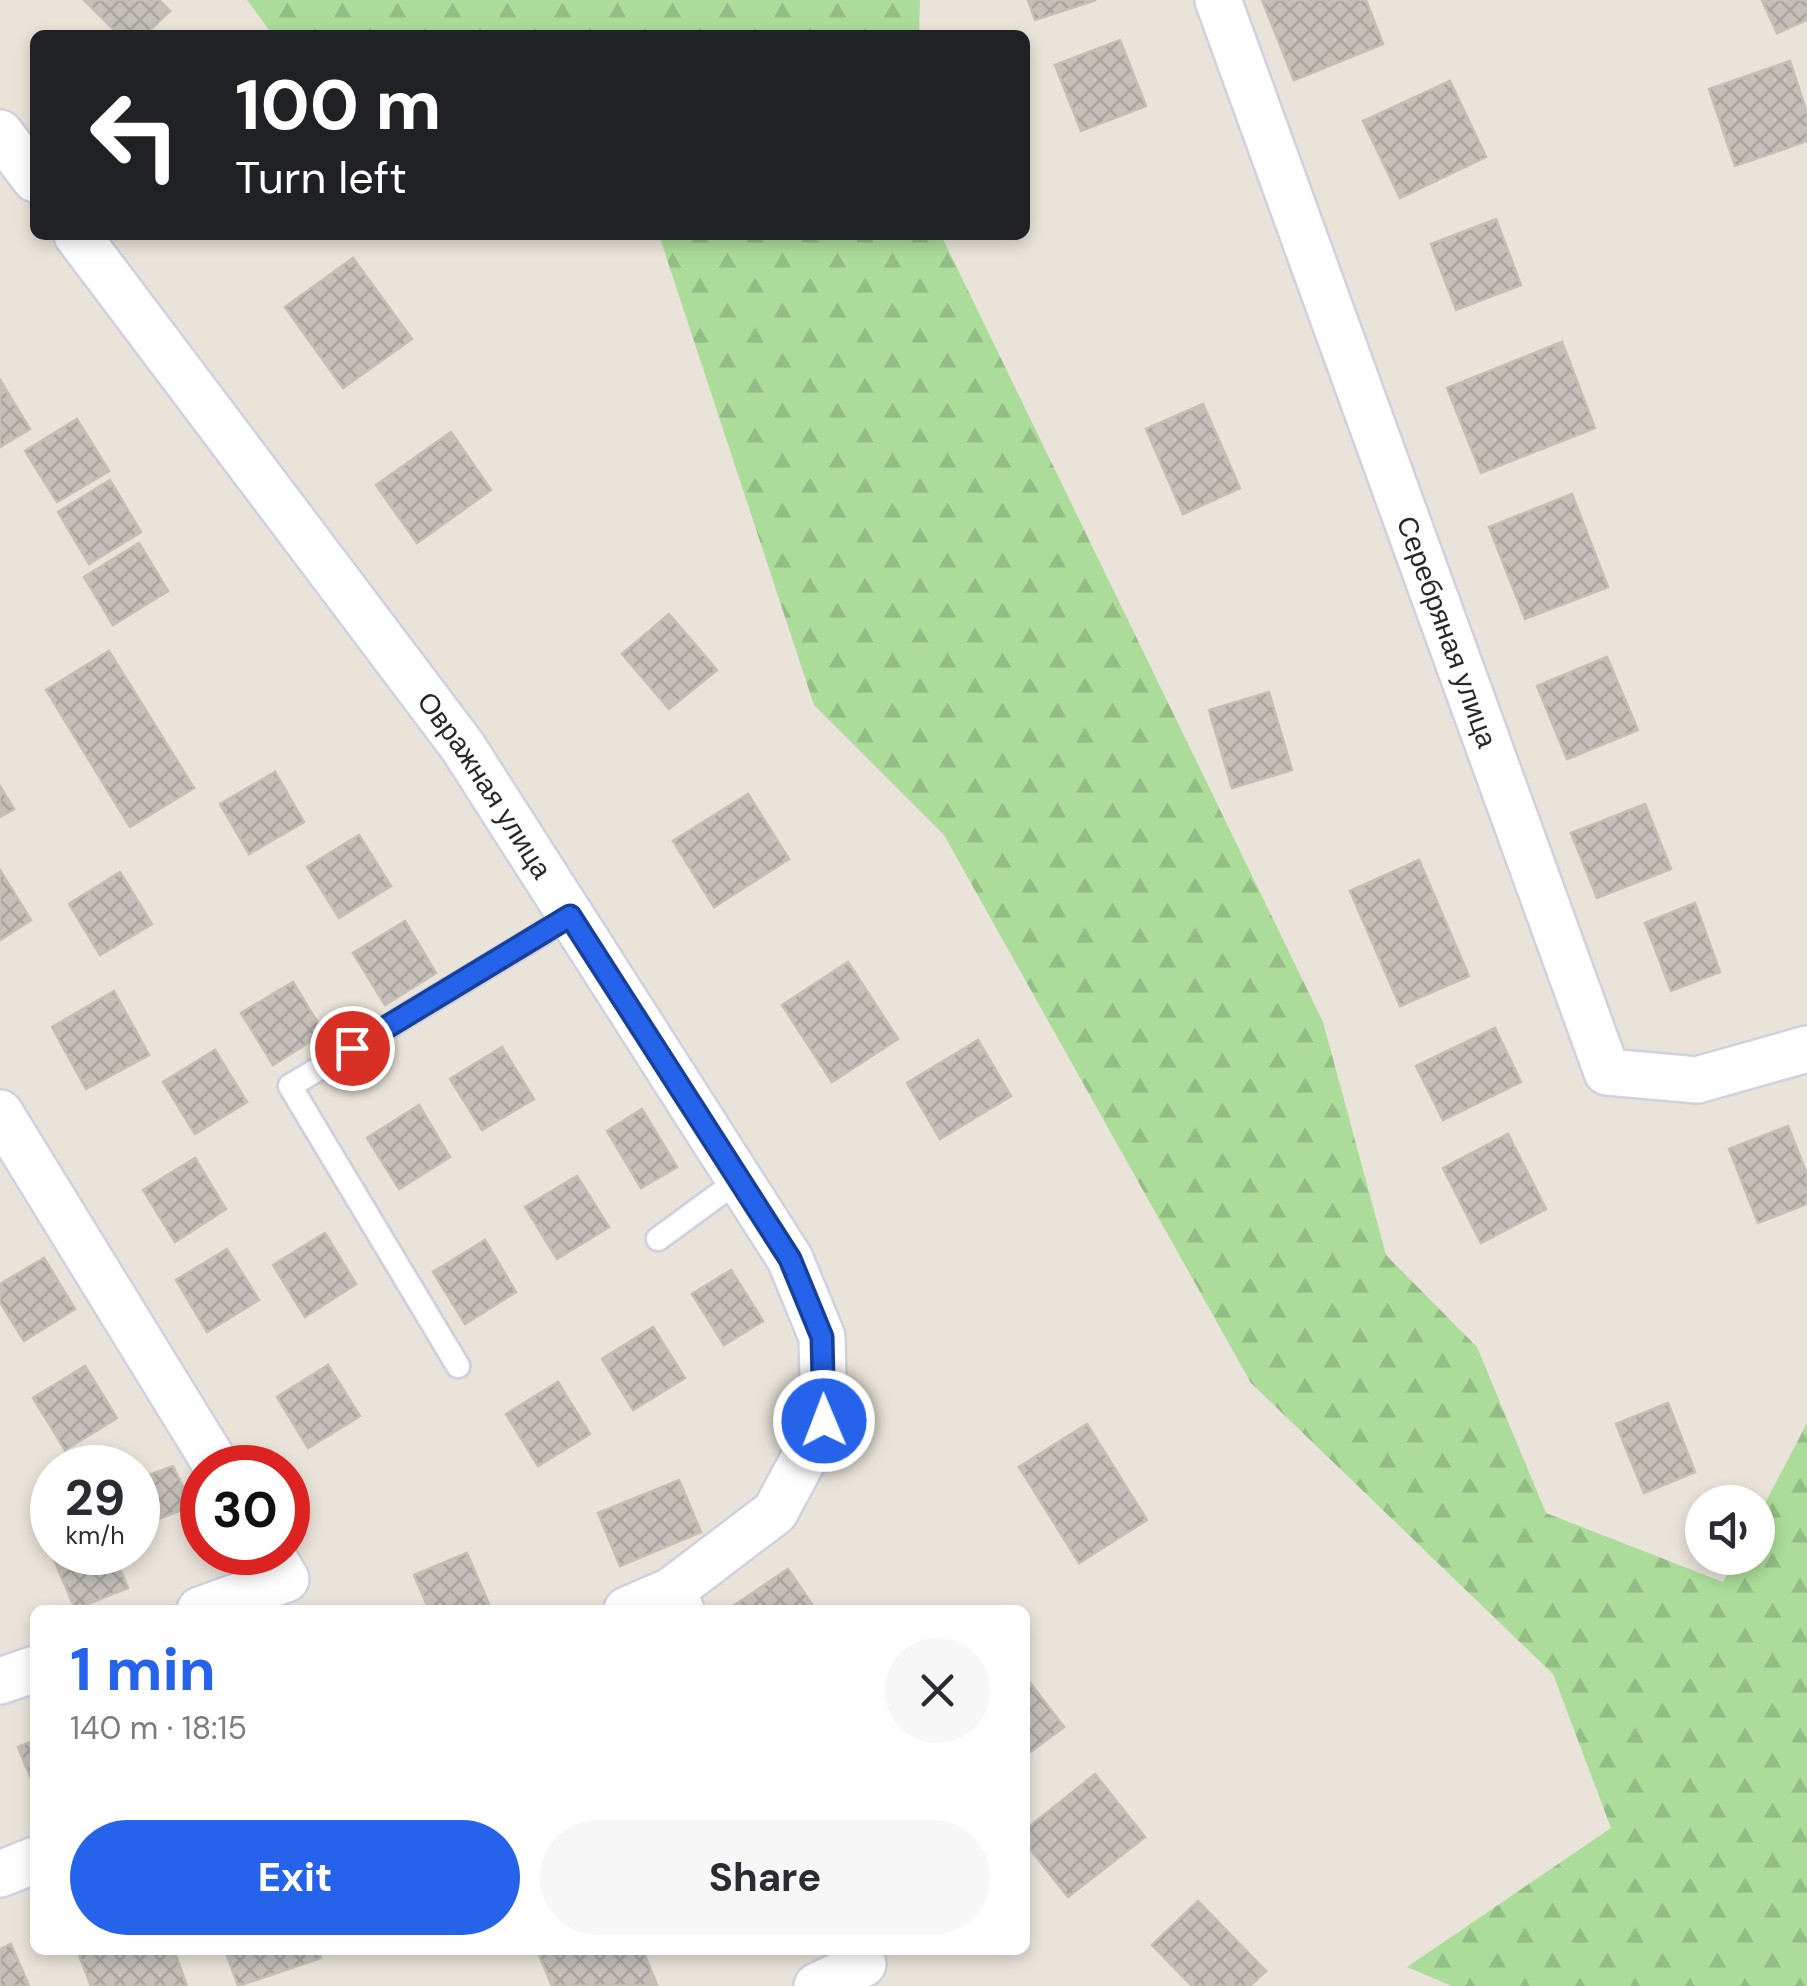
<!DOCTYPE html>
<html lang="en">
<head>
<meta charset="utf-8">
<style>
	body { margin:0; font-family:"DM Sans",sans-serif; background:#f7f7f7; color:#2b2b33; height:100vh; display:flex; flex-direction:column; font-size:38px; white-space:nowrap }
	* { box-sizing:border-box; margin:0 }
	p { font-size:32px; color:#7c7c81 }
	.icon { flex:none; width:55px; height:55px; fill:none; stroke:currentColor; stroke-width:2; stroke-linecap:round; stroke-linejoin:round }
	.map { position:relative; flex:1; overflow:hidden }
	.drawer { position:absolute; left:30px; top:1605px; width:1000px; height:350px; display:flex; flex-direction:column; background:#fff; border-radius:15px; box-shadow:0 5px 15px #0003 }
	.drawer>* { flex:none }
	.banner { position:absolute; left:30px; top:30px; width:1000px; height:210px; border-radius:15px; box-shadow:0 5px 15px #0003; background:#202124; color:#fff; overflow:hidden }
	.controls { position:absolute; left:1685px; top:1485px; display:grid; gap:20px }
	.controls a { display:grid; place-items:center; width:90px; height:90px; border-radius:50%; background:#fff; box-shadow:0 5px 15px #0003; font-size:50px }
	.speed { position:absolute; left:30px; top:1445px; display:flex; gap:20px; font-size:50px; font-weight:700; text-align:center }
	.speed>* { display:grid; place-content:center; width:130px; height:130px; border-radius:50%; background:#fff; box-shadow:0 5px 15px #0003; line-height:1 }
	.speed small { font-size:25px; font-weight:400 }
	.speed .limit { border:15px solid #d22; background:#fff; color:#111 }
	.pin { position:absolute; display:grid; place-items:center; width:85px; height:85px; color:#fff; margin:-42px; border:5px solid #fff; border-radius:50%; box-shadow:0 2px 10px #0007 }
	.me { position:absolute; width:110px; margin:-55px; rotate:359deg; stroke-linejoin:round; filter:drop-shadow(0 0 8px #0008) }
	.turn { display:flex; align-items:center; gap:35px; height:210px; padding:0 40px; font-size:45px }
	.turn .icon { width:130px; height:130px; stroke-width:2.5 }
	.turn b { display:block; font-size:70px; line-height:85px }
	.round { display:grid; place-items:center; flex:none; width:105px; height:105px; border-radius:52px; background:#f7f7f7 }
	.head { display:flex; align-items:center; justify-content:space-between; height:170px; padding:0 40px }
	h1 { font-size:60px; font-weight:700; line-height:75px; color:#2563eb }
	.action { display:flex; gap:20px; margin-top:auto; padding:20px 40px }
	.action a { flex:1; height:115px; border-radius:60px; background:#2563eb; color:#fff; font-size:40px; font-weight:700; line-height:115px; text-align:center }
	.action a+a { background:#f7f7f7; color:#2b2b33 }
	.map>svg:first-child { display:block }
</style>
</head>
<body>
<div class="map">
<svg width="1807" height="1986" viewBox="0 0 1807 1986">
	<defs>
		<pattern id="forest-firs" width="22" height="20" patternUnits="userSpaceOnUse" patternTransform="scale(2.5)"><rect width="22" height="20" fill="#abdc99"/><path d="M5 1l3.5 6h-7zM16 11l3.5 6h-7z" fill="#93bd84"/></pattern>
		<pattern id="building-cross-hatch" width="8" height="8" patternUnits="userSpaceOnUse" patternTransform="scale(2.5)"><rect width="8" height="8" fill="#c4c0b9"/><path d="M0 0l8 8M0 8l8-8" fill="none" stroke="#a8a59f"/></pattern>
	</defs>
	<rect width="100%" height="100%" fill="#e9e3d9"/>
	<!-- forest -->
	<path fill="url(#forest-firs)" d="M247,0h673l-1,35h-646z
		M659,235h282l382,787 63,233 91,92 69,166 177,69 13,-24h22v-41l49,-94v563h-355l-45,-19 204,-139 -58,-154 -302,-291 -307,-548 -130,-130z"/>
	<!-- building -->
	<path fill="url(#building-cross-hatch)" stroke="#c3bfb3" stroke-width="2.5" d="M84,0h75l11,11 -25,24h-26z
		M1028,0h68l-61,20z
		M1262,0h104l17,44 -89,36z
		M1762,0h45v20l-30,13z
		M1120,40l26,66 -65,25 -26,-66z
		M1790,61l17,52v28l-72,25 -26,-77z
		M1450,81l36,76 -86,41 -37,-77z
		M1496,219l25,66 -65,25 -25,-66z
		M353,258l59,81 -69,49 -58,-81z
		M1562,342l33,86 -114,45 -34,-85z
		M0,380l30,49 -30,18z
		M1203,404l37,84 -57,26 -37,-85z
		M77,419l32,52 -52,31 -32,-51z
		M451,432l40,58 -74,53 -41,-58z
		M110,480l31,52 -52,32 -31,-52z
		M1572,494l36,93 -83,32 -36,-92z
		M139,543l29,48 -55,34 -29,-48z
		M669,614l48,56 -48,39 -47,-55z
		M109,651l85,137 -64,39 -84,-137z
		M1607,657l31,73 -71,29 -30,-73z
		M1269,692l23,78 -60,18 -23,-78z
		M275,772l29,50 -55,32 -29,-50z
		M0,786l14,23 -14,8z
		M748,794l41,65 -75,48 -41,-66z
		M1645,804l26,65 -74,29 -26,-65z
		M359,835l32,51 -52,32 -32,-51z
		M1419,860l50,116 -69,30 -50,-115z
		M0,870l31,50 -31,20z
		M120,872l32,52 -52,31 -31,-51z
		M1695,903l25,69 -49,19 -26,-68z
		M405,921l31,52 -51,32 -32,-52z
		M848,962l50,77 -66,43 -50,-77z
		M293,982l31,51 -51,32 -32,-52z
		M114,991l35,64 -63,34 -34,-62z
		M1495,1028l26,54 -78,38 -27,-54z
		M978,1040l33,56 -71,43 -33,-56z
		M502,1047l32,52 -52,31 -32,-51z
		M215,1050l32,52 -52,32 -32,-52z
		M419,1105l31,52 -51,32 -32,-51z
		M642,1109l35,58 -36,21 -34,-57z
		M1788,1126l19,48v30l-49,19 -29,-74z
		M1508,1134l38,75 -65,34 -38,-75z
		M195,1158l31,51 -51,33 -32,-52z
		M577,1176l32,51 -52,32 -32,-52z
		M325,1233l31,51 -51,33 -32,-52z
		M485,1240l31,52 -51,32 -32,-52z
		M227,1249l32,51 -52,32 -31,-52z
		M44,1258l31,51 -51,32 -24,-39v-18z
		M731,1270l32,51 -39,24 -32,-51z
		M653,1327l32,51 -52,32 -31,-51z
		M328,1365l32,51 -52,32 -31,-51z
		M85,1366l32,52 -52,32 -32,-52z
		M558,1382l32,52 -52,32 -32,-52z
		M1668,1403l27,69 -51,21 -28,-69z
		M1087,1424l60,96 -68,43 -60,-96z
		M173,1466l19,40 -52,20 -2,-6v-41z
		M679,1480l22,52 -81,34 -22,-53z
		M63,1552h50l15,36 -53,21 -22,-52z
		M467,1553l23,53 -9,4h-52l-15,-35z
		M788,1569l28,41h-80l-3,-4z
		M1025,1676l39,51 -39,29z
		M35,1740v49l-17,-42z
		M1095,1774l50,63 -77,60 -43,-54v-13z
		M1198,1901l68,70 -16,15h-58l-40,-41z
		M11,1944l18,42h-29v-37z
		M77,1950h97l13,36h-96z
		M225,1950h94l2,8 -83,28z
		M537,1950h106l14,35 -105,1z"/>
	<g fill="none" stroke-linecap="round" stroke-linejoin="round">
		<!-- lane casing -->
		<g stroke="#cfd1df" stroke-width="28">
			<path id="lane" d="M658,1239l82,-60
				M458,1366l-168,-280 281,-170"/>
		</g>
		<!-- street casing -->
		<g stroke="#cfd1df" stroke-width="50">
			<g id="street">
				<path id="s1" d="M1218,0l389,1072 90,8 110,-31"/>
				<path d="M0,133l35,46"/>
				<path id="s2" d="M77,235l386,512 327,512 32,78 2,84 -49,91 -104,79 10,19"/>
				<path d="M0,1113l218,355"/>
				<path d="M200,1610l86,-31 -16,-27"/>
				<path d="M627,1610l44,-19"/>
				<path d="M0,1681l35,-12"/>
				<path d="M0,1874l35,-14"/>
				<path d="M817,1986l46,-22"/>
			</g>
		</g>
		<!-- lane -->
		<use href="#lane" stroke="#fff" stroke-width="22"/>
		<!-- street -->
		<use href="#street" stroke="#fff" stroke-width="45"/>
	</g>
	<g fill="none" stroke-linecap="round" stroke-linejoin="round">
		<!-- route casing -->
		<g stroke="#184099" stroke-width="25">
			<path id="route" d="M352,1048l218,-132 220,343 32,78 2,84"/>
		</g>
		<!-- route -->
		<use href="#route" stroke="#2563eb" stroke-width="18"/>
	</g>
	<g text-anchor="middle" stroke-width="10" stroke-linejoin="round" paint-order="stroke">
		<!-- street labels -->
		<g font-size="28" fill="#272727" stroke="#fff">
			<text dy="10" stroke="none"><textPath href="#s1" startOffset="672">Серебряная улица</textPath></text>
			<text dy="10" stroke="none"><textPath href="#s2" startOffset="685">Овражная улица</textPath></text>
		</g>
	</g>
</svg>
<div class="controls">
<a><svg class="icon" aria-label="sound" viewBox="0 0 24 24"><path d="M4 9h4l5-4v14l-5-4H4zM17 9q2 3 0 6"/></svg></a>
</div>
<div class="speed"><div>29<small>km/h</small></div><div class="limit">30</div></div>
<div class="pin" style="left:352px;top:1048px;background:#d93025"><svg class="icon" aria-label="arrive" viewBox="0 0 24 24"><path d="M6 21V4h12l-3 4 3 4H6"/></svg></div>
<svg class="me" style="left:824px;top:1421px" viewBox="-20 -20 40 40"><circle r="17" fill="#2563eb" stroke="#fff" stroke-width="3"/><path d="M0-11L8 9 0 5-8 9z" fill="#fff"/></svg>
<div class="banner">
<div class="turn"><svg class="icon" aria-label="left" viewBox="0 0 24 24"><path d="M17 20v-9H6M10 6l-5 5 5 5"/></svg><div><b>100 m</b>Turn left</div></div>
</div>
<section class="drawer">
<div class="head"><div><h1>1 min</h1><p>140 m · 18:15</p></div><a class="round"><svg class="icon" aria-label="close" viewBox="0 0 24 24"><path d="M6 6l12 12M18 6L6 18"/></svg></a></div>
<div class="action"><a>Exit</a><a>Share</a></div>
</section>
</div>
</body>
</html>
